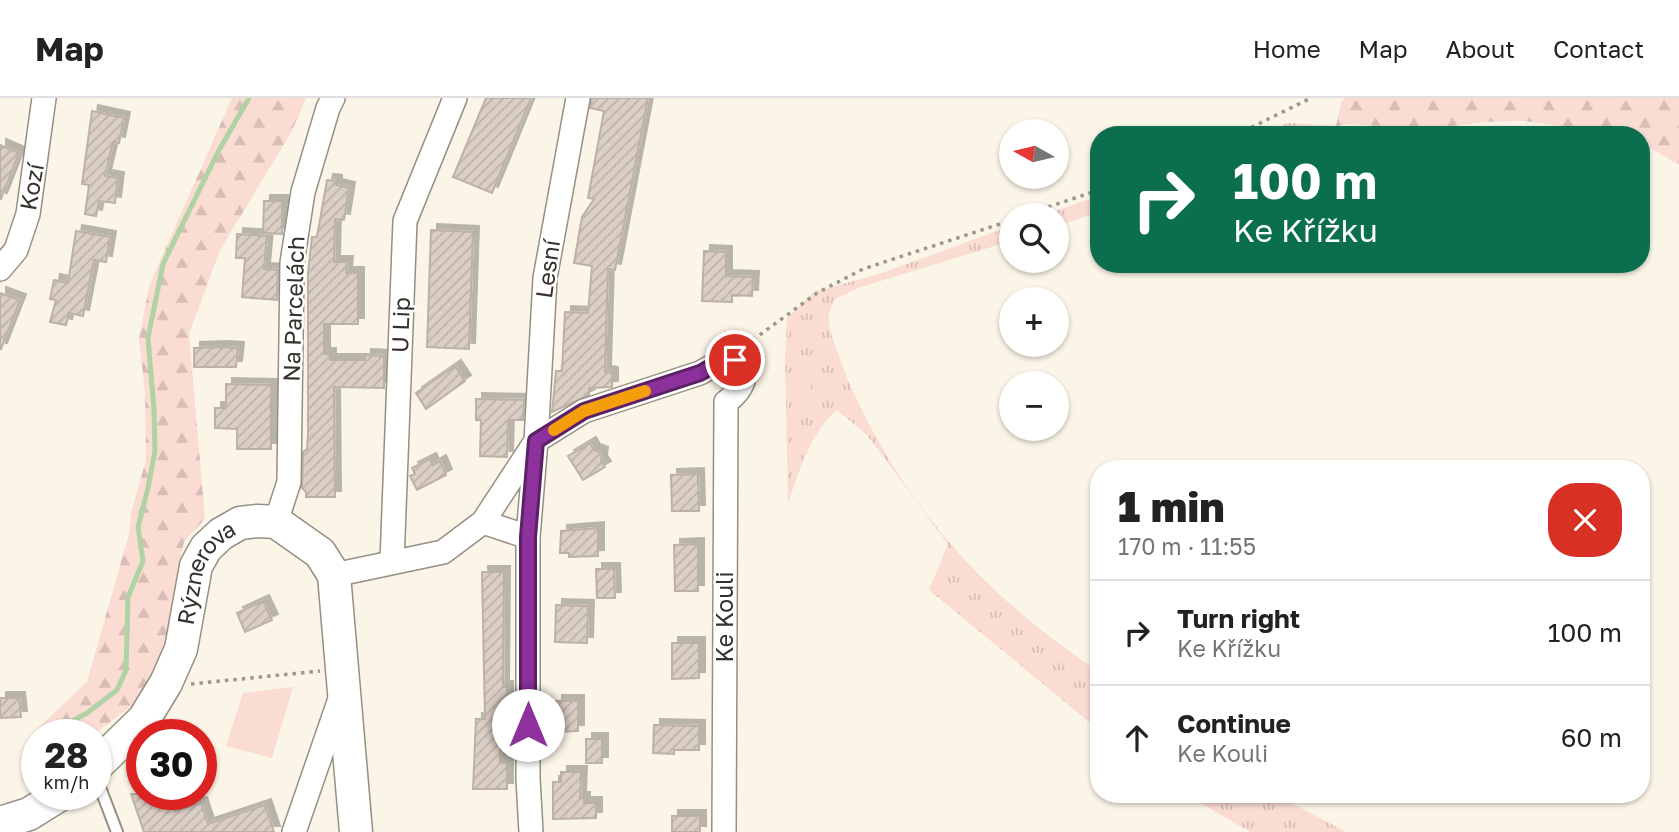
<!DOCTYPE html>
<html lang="en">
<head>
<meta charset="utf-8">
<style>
	body { margin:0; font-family:"Golos Text",sans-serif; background:#f6f6f6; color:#222; height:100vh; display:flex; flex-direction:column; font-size:26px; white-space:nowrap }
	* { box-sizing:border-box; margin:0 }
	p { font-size:23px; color:#767676 }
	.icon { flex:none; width:38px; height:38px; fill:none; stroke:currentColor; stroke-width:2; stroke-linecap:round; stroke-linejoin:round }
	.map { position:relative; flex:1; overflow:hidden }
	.sheet { position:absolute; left:1090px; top:362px; width:560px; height:343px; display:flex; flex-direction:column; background:#fff; border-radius:28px; box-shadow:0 2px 5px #0004 }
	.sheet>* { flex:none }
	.hud { position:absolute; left:1090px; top:28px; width:560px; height:147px; border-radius:28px; box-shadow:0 2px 5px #0004; background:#0b6e4f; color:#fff; overflow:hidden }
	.needle { width:46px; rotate:278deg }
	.fabs { position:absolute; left:999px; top:21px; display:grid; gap:14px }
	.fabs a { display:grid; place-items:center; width:70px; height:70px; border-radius:50%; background:#fff; box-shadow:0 2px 5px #0004; font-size:35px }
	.speed { position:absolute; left:21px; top:621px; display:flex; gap:14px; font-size:35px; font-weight:700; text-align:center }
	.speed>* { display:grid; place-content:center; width:91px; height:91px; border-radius:50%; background:#fff; box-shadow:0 2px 5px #0004; line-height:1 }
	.speed small { font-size:18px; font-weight:400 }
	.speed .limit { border:10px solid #d22; background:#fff; color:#111 }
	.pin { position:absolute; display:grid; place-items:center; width:60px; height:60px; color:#fff; margin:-30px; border:4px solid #fff; border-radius:50%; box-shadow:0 2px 7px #0007 }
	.me { position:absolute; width:77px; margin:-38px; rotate:0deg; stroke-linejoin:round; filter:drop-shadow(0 0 5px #0008) }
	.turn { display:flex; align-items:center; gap:24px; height:147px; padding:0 28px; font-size:32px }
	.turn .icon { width:91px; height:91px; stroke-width:2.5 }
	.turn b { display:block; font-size:49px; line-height:60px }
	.round { display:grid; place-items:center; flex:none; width:74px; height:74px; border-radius:28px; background:#f6f6f6 }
	.head { display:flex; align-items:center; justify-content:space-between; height:119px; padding:0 28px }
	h1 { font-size:42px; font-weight:800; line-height:52px }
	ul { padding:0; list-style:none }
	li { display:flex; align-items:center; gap:21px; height:105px; padding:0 28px; border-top:2px solid #e0e0e0 }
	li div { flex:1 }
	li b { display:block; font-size:26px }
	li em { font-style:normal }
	header { display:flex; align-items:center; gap:42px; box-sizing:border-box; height:98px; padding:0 35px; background:#fff; border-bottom:2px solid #e0e0e0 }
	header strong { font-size:33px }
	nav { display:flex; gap:38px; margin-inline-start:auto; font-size:24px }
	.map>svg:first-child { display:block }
</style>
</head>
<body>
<header>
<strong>Map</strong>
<nav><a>Home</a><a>Map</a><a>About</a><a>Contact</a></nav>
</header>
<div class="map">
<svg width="1679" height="734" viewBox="0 0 1679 734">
	<defs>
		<pattern id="grass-tufts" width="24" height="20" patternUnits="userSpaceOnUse" patternTransform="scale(1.75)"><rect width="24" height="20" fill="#fadcd3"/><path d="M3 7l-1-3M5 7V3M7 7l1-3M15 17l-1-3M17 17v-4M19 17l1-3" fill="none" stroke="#d7bdb5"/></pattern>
		<pattern id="forest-firs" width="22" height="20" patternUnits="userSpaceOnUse" patternTransform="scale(1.75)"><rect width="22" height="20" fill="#fadcd3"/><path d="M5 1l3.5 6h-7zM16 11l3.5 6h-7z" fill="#d7bdb5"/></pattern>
		<pattern id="building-hatch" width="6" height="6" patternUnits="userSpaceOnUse" patternTransform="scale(1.75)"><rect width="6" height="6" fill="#dbcec4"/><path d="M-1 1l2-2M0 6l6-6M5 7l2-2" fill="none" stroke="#bdb1a9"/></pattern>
		<filter id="shadow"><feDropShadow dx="6" dy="-6" stdDeviation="0" flood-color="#0004"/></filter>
	</defs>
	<rect width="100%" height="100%" fill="#fbf5e7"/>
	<!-- grass -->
	<path fill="url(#grass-tufts)" d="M1288,25l48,3 -24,3 -17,6h-37z
		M1099,98v16l-42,14v-11h-14z
		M1011,128v15l-150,46 -26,12c-2,4 -5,10 -6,15 -2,12 4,25 8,36 28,86 94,182 161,243 31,29 66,55 101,79v58l-170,-140 19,-46 -81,-109 -30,-25c-28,24 -37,60 -49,93l-3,-144 2,-41 27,-26 68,-19z
		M1187,697h90l69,37h-96z"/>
	<!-- forest -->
	<path fill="url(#forest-firs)" d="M232,0h74l-14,33 -72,119 -31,84 16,185 -21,23 -6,27 1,52 -24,56 -17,24 -45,34h-56l-2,-4 52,-49 43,-152 1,-17 15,-53 -1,-68 -6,-52 10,-54z
		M1344,0h335v67l-25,-15 -12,-4v-11h-35l-22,-6 -61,-8 -40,1 -56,7 -81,-5 -11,2 5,-23z"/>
	<!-- green -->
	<path fill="#fadcd3" d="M811,267v32l-13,3v-30z
		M293,589l-21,71 -46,-12 17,-53z"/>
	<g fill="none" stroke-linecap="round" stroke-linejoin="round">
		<!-- stream -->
		<path stroke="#b0d2a5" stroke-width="5" d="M54,637l2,-5 31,-17 30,-23 9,-20 2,-73 15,-36 -5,-34 10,-39 7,-37 -1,-41 -6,-72 15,-74 55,-112 31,-54"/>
	</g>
	<!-- building -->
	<path fill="url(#building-hatch)" stroke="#bdb1a7" stroke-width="2" filter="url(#shadow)" d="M486,0h45l-39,95 -39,-16z
		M592,0h56l-33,172 -7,-1 -3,103 7,1v14l-23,1v7l-37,17 4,-41h6l3,-59 23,1 4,-47 -18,-3 8,-46 12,-18 -6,-1 16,-87 -14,-3z
		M92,13l32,7 -5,25 -6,-1 -8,34 13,2 -3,25 -16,-2 -3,15 -11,-2 4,-29 -7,-1z
		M0,47l19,8 -18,46h-1z
		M327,82l9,1v4l13,3 -5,32 -9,-1 -1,43h13l-1,11h12v51h-34v30h6v6h35v-5l19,1v32l-50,-1 1,110h-29v-5l-4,-4 1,-36 4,-3 1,-16v-160l4,-36h5z
		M264,103h18v33l-19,-1z
		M431,132l42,2 -4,117 -42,-2z
		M76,133l34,6 -4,25 -12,-2 -11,56 -14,-3 -3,12 -16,-3 6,-22 -6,-1 4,-19 14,3z
		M237,136l30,2 -3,33 14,1 -1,30 -35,-3 3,-39h-9z
		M704,153l22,1v24l27,1 -1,19 -20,-1v7l-30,-1z
		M0,195l20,7 -19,49h-1z
		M221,249l17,1 -2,19h-42v-19z
		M455,268l10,15 -39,28 -10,-16z
		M226,286l45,1v64h-34v-20l-22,-1v-20h11z
		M476,301l48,1 -1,20h-15l-1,37 -27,-1 1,-36h-5z
		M590,345l4,7 8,3 -1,8 4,6 -22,13 -15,-24z
		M430,361l3,6 7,-4 6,14 -29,15 -7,-14 5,-2 -3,-6z
		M698,376l1,37h-27l-1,-36z
		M598,430v28l-29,1v-4h-9l1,-22z
		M698,446v47h-23l-1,-46z
		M596,471h18l1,29h-18z
		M482,474h22l-1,115h4v46h-7v30h7v26h-34l3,-70h9z
		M263,503l9,19 -27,12 -8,-19z
		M556,507l32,1 -1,37 -32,-1z
		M672,545h27v35l-27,1z
		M0,600h19l2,19 -21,1z
		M556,603h22v30l-23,1z
		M654,627l45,1v24h-25v4l-21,-1z
		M586,641h16v24h-16z
		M561,674h20l-1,26h4v5h12v15l-43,1v-37h8z
		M131,696h38l5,17 27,-8 7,21 57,-19 9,27h-130z
		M672,718h28v16h-28z"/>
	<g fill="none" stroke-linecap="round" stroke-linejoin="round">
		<!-- lane casing -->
		<g stroke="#959083" stroke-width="14">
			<path id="lane" d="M96,679l21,55"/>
		</g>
		<!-- street casing -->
		<g stroke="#959083" stroke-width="26">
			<path id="street" d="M0,171l16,-19 12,-36 16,-116
				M276,424l13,-40 3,-219 11,-71 25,-84 5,-10
				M483,424l45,15
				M392,464l13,-341 50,-123
				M334,477l109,-23 40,-30 53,-81 48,-30 116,-38 27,-15c28,7 17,32 -1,44l-2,430
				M294,734l47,-136
				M531,734l-3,-54v-241l8,-96 9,-163 33,-180"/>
		</g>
		<!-- secondary casing -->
		<g stroke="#959083" stroke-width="35">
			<g id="secondary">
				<path id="s1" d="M96,668l48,-47 22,-36 15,-34 15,-83 10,-18 15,-14 19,-11 18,-2 18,1 44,31 14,22 22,257"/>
				<path d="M0,725l29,-9 32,-20"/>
			</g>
		</g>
		<!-- path -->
		<path stroke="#9d988e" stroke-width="3.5" stroke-dasharray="3.5 5" stroke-linecap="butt" d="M1236,37l75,-37
			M1024,117l75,-25
			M746,247l71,-52 46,-24 149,-49
			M191,586l129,-13"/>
		<!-- lane -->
		<use href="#lane" stroke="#fff" stroke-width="10"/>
		<!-- street -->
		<use href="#street" stroke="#fff" stroke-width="23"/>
		<!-- secondary -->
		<use href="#secondary" stroke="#fff" stroke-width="32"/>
	</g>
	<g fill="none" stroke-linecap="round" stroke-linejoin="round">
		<!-- route casing -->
		<g stroke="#5c2065" stroke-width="18">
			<path id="route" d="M528,627v-188l8,-96 48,-30 116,-38 27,-15 8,2"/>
		</g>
		<!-- route -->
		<use href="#route" stroke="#8d319c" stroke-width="12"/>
		<!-- slow -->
		<path stroke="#f59e0b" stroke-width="12" d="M554,332l30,-19 61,-20"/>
	</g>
	<g text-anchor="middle" stroke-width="5" stroke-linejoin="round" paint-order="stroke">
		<!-- street labels -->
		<g font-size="23" fill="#35322d" stroke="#fff">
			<text transform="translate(32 89) rotate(-80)" y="8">Kozí</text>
			<text transform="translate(548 171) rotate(-82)" y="8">Lesní</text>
			<text transform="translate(294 211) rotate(-88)" y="8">Na Parcelách</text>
			<text transform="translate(401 227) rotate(-88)" y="8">U Lip</text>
			<text dy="8" stroke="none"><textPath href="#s1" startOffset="229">Rýznerova</textPath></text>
			<text transform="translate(725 519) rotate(-90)" y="8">Ke Kouli</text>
		</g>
	</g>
</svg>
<div class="fabs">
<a><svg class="needle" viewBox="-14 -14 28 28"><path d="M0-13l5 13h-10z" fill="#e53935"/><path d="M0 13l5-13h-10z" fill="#767676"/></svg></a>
<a><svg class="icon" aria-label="search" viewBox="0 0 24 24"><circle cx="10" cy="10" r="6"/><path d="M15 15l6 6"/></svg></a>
<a>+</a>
<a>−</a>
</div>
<div class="speed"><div>28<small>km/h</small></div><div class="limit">30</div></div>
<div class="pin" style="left:735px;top:262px;background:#d93025"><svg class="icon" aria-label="arrive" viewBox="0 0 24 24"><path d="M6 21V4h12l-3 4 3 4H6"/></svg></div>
<svg class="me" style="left:528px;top:627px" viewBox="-20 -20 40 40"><circle r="19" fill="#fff"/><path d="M0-13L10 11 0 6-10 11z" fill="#8d319c"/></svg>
<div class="hud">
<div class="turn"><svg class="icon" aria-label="right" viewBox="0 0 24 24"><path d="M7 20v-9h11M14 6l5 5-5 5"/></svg><div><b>100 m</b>Ke Křížku</div></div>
</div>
<section class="sheet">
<div class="head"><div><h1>1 min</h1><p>170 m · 11:55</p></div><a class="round" style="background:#d93025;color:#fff"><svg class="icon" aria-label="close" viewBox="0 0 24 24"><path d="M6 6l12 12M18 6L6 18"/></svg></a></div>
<ul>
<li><svg class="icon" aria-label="right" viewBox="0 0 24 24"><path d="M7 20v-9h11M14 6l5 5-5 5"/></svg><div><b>Turn right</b><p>Ke Křížku</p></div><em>100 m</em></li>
<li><svg class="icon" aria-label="ahead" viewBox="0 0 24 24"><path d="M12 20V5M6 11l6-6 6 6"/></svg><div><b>Continue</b><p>Ke Kouli</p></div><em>60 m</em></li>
</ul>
</section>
</div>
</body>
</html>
